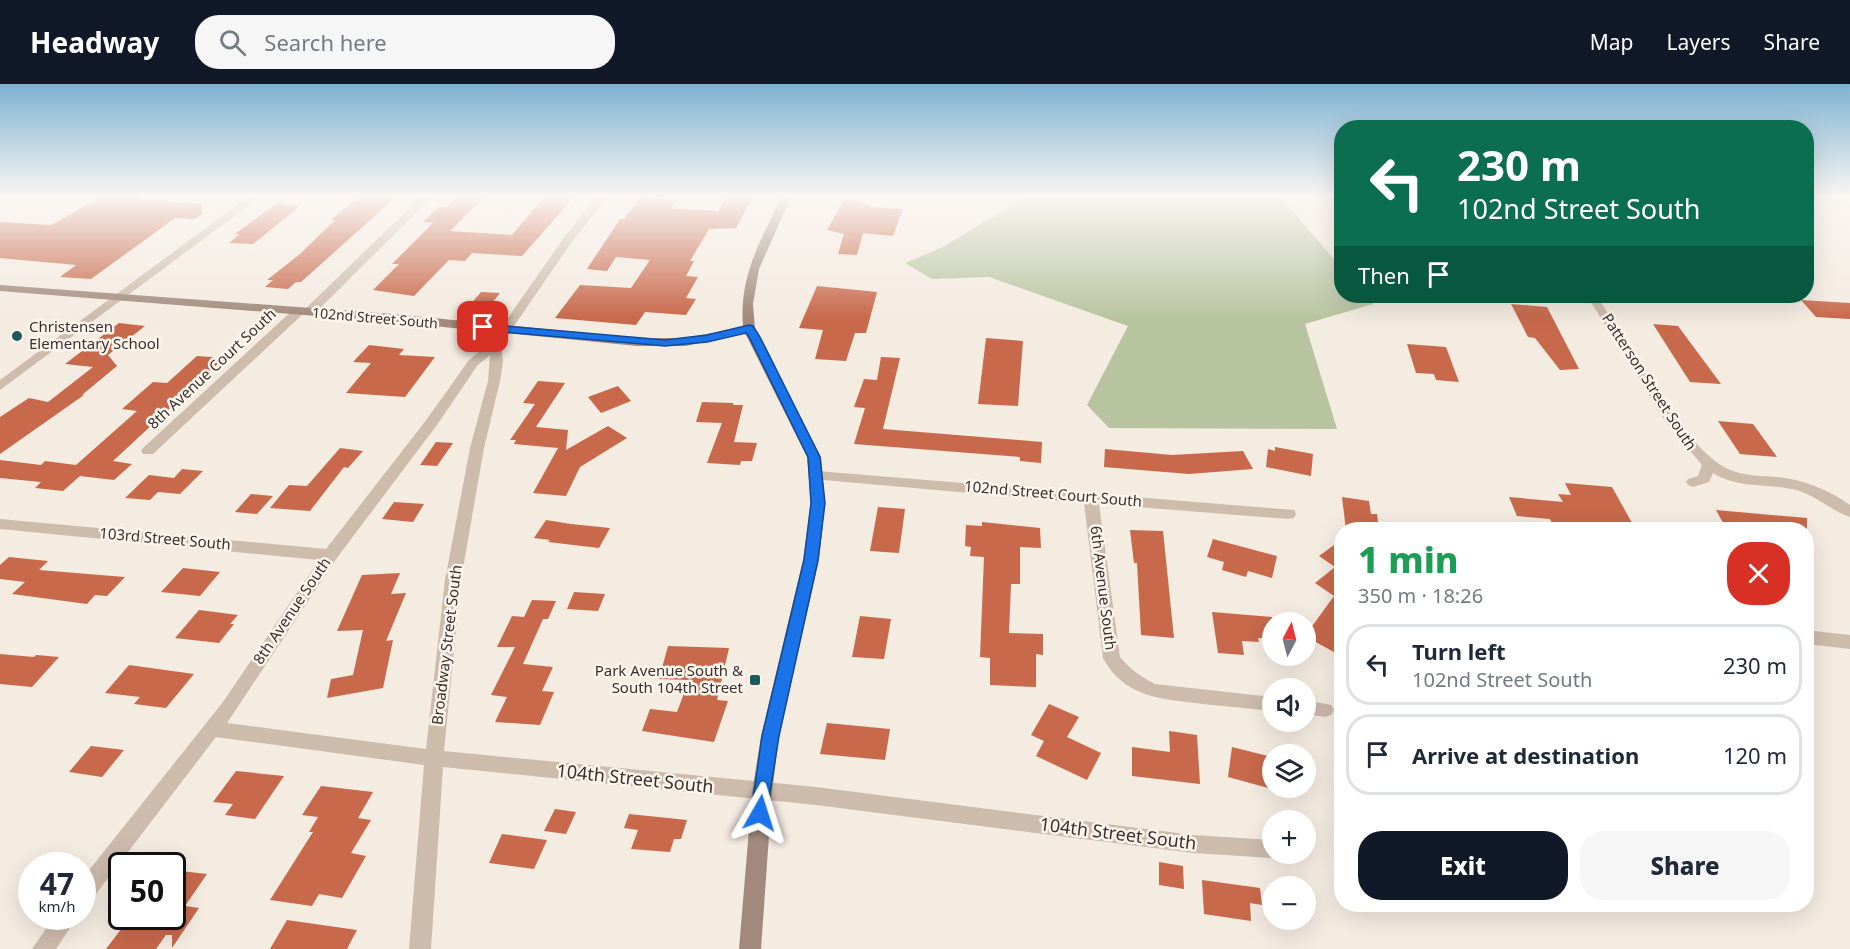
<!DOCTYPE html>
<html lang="en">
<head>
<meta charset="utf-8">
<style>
	body { margin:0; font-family:"Noto Sans",sans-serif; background:#f6f6f7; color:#1f2937; height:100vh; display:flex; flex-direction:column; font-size:22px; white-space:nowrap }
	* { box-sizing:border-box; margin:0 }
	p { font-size:20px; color:#747a83 }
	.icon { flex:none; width:33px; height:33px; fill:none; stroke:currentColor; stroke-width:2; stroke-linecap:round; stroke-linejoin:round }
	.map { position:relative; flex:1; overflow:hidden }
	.details { position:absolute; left:1334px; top:438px; width:480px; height:390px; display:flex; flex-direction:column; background:#fff; border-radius:24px; box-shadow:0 6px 24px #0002 }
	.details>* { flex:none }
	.top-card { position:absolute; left:1334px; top:36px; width:480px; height:183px; border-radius:24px; box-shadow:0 6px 24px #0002; background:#0b6e4f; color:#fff; overflow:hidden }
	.needle { width:39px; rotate:7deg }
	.controls { position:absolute; left:1262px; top:528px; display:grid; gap:12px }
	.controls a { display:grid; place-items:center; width:54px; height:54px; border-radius:50%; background:#fff; box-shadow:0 6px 24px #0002; font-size:30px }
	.speed { position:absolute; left:18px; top:768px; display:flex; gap:12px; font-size:30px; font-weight:700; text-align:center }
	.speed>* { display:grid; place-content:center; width:78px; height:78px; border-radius:50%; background:#fff; box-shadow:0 6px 24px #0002; line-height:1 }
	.speed small { font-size:15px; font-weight:400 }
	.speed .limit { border:3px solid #111; border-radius:9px; background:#fff; color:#111 }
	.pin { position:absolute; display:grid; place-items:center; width:51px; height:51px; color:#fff; margin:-26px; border-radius:12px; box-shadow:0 3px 9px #0006 }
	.me { position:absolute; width:66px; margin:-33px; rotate:6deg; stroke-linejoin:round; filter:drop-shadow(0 0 4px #0008) }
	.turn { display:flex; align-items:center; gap:21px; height:126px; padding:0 24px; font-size:27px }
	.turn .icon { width:78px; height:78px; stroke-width:2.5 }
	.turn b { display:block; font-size:42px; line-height:51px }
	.then { display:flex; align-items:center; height:57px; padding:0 24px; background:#0003; gap:12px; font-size:22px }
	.round { display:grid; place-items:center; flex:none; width:63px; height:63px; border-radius:24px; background:#f6f6f7 }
	.head { display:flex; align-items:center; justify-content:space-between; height:102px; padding:0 24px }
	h1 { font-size:36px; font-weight:800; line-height:45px; color:#1e9e55 }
	.cta { display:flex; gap:12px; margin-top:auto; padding:12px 24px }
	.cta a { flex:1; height:69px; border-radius:24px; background:#111827; color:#fff; font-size:24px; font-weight:800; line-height:69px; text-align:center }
	.cta a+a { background:#f6f6f7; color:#1f2937 }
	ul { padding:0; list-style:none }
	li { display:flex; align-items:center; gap:18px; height:81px; margin:0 12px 9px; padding:0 12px; border:3px solid #e0e1e3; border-radius:24px }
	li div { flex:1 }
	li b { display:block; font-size:22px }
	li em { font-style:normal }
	header { display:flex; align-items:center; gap:36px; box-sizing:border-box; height:84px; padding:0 30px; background:#111827; color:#fff }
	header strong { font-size:28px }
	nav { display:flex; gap:33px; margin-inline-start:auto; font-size:21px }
	.search { width:420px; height:54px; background:#f6f6f7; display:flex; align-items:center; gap:15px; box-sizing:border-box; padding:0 21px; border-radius:24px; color:#747a83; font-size:22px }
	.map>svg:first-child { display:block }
</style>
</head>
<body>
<header>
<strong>Headway</strong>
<div class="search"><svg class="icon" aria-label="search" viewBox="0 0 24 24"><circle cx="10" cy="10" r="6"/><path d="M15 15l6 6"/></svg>Search here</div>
<nav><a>Map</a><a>Layers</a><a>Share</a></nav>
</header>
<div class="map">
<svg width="1850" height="865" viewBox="0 0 1850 865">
	<rect width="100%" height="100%" fill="#f4ebe1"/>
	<!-- green -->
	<path fill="#b8c4a0" d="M1026,113h254l61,70v29h25l7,8 -68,20 32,105 -228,-1 -22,-23 41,-79 -139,-49 -57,2 -27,-16 36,-15z"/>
	<!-- building -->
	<path fill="#c8694b" d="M100,113h41l-3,2 64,5v10l-7,5 -20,-1 -84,61 -31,-2 16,-12 -76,-7v-36l52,3z
		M359,113h37l-95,85h-5l-8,7 -23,-2 8,-7h-6l33,-26 35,-34h-4z
		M456,113h28l-34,34 62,4 32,-38h30l-52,59 -50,-3 -7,8 -16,-1 -35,36 -41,-6 26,-26h-7l41,-41 -10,-1 16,-15h7z
		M641,113l35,4 -5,7 47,3 8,-14h27l-17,31 -27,1 -19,32h4l-8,15 12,1 -12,21 10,1 -10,16 -41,-3 -9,13 -81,-7 25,-33 51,3 19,-28 -34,-3 -9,14 -20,-2 33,-50h4z
		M844,116l19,1 -1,3 8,1 -1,2 34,2 -10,27 -30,-3 -6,22 -19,-1 6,-20 -17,-4z
		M277,119l23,3 -47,38 -24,-1 11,-9h-5z
		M817,202l60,6 -11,41h-11l-9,28 -31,-2 8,-29 -24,-2z
		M481,208l19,1 -11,14 -20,-1z
		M1801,216l49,3v16l-34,-2z
		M1511,220l36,3 32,62 -19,1 -25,-32 -7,-1z
		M119,239l26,3 -37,29 9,11 -35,29h2l-84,59v-37l29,-19 19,4 45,-35 -28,-3z
		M1653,240l25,2 43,58 -31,-2z
		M986,254l37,3 -5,65 -40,-2z
		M1407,260l39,3 13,35 -23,-2 -2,-6 -18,-1z
		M369,261l35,4 -5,6 36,2 -30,40 -59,-4 25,-30 -18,-1z
		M197,272l27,2 -111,103 19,3 -18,16 -34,-4 -17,15 -28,-3 6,-6 -41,-4v-18l41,5 4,-4 31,4 61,-54 -15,-2 31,-27 14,1z
		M881,273l19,1 -17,71 159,13 -1,21 -21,-2v-4l-166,-13 11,-36 -11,-1 10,-28 13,1z
		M538,297l27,2 -29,44 32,3 -2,20 42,-24 19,12 -47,29 -14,29 -33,-3 25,-45 -44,-4 2,-4h-6l25,-36 -12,-1z
		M618,302l13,15 -30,12 -13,-16z
		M702,318l31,1v2h10l-9,37 23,1 -5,18h-11l-1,4 -33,-2 15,-40 -26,-1z
		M1718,337l35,3 24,33 -37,-3z
		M436,358l17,1 -16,23 -17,-1z
		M1275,363l38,7 -2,22 -45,-9 2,-18 7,2z
		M340,364l23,3 -15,17 -4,-1 -34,44 -40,-3 19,-23 18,1z
		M1105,365l67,6 71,-4 10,18 -64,5 -85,-7z
		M182,385l21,2 -23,23 -22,-2 -8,8 -25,-2 24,-23 25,3z
		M1565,399l47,4 24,43h-81l-5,-11 -33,-3 -8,-19 54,5 -5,-8 13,1z
		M251,410l22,2 -16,18 -22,-2z
		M1342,413l27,4 2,13h6l2,16h-33z
		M394,418l30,2 -11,18 -31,-3z
		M878,423l27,2 -6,44 -29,-2z
		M1716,426l91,8v12h-80z
		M546,436l25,4 39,4 -11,20 -51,-6 2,-2 -16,-2z
		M982,438l58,6 1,20 -21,-1v37h-9l-2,49 34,1v21l-7,-1v33l-46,-2v-27l-10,-1 4,-100 -14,-1 1,-9 -6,-1 1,-21 16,1z
		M1130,446l33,1 11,107 -33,-3 -4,-72h-3z
		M1213,455l64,17 -5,22 -24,-7 -2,6 -24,-7 2,-8 -17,-5z
		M1341,456v116l-36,-20 29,-40 -19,-13 20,-16 -16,-11z
		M9,473l39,4 -9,9 86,7 -18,19 -12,-1 -8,9 -75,-10 13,-12 -25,-3v-14z
		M183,484l37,4 -20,24 -39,-4z
		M400,489l-9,21 15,-1 -20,48 7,-1 -10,48 -56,10 4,-19 22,-4 10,-45 -26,1 25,-56z
		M574,508l31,2 -7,17 -31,-2z
		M532,516l24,1 -8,18h-5l-20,45 30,3 -11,24 12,1 -14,33 -45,-3 12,-25 -16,-2 24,-48h-18l15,-31 12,1z
		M199,526l39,5 -8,9h4l-15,19 -44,-5z
		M1212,528l60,5v22l-14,-1 1,4 -17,-1 2,14 -26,-2z
		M860,532l31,3 -7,40 -32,-2z
		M668,562l61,2 -12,52 11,1 -14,41 -72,-11 8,-22 27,3 12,-32 -30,-1z
		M0,570l34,3 2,-2 23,2 -27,30 -32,-3z
		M129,581l65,9 -28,34 -32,-4 6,-7 -35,-4z
		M1049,620l30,13 -12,20 34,16 -14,27 -51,-24 8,-15 -13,-6z
		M827,639l63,6 -5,31 -65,-6z
		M1169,647l28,4 3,49 -68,-8v-29l38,5z
		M91,662l33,4 -22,27 -33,-5z
		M1232,663l40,10v32l-44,-12z
		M236,687l48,5 -29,43 -30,-4 8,-11 -20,-2z
		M321,702l52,6 -15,26 13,2 -20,33 15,3 -24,42 -23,-4 -7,12 -42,-6 43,-68h-4l9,-15 -16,-2z
		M555,725l21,3 -10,22 -22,-3z
		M629,730l58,6 -6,19h-7l-4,13 -39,-3 7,-19 -14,-2z
		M502,750l45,6 -13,29 -45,-6z
		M1159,778l24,4 1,23 -25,-4z
		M172,786l35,4 -22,32 14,2 -27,40v-13h-6l-10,14h-50l22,-29 9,1 3,-5h32z
		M1202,796l58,8 2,17 -12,-2 1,18 -47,-7z
		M287,836l70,10 -10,19h-77z"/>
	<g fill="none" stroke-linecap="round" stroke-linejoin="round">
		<!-- street -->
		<path fill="#cdbbac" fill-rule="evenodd" d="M248,113h12l-260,193v-10z
			M421,113h11l-119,118 -9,-2 -151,141h-10l-2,-3 2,-3 152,-140 9,2z
			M596,113h11l-36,46 -70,102 2,17 -3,19 -16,67 -23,132 -17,171 372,36 377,48 79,5v14h8l-1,2 -7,2 -79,-5 -377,-48 -373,-38 -12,182h-22l15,-184 -208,-28 -127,166 -7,3v-27l141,-177 96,-142 -319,-31v-10l326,30 101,-130 42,-59 22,-18 72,-103zM490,271l-2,26 -18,67 -25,132 -19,169 -199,-26 109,-164 101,-134 40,-59z
			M1587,212h10c28,42 90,160 136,175 14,5 30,5 45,6 26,3 51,13 72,28v12c-17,-5 -33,-21 -54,-27 -27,-7 -58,-1 -83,-17l-4,9 -16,5 -5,-2 -2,-3 2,-3 10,-3 4,-11 -36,-43z
			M817,387l477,39 2,4 -2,4 -5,1 -190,-15 21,153c10,12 21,20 35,27l117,13v14c-23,-2 -46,-5 -69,-7 -40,-5 -79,-6 -100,-46l-19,-155 -272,-24 -2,-3z
			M1806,546l44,5v14l-44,-5z
			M1305,616l26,5 3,5 -3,5 -6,2 -20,-3z
			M55,832h23l-22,33h-24z"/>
		<!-- secondary -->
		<path fill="#a18a7d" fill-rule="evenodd" d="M781,113h10l-32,72 -6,35 2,25 66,128 4,46 -6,57 -40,176 -7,57 -11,156h-22l13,-156 9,-57 42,-176 8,-57 -4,-46 -62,-124 -59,13h-49l-245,-24 -392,-31v-6l392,29 245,24h49l57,-11c-4,-52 17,-84 38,-130z"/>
	</g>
	<!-- sky -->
	<linearGradient id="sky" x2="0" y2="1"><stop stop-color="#7eb2d2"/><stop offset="0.48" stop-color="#faf6f2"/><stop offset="1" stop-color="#faf6f2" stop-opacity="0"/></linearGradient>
	<rect width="1850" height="234" fill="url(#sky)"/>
	<!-- route -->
	<path fill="#1a73e8" stroke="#114b97" stroke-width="1.5" d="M483,240l182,16 42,-5 42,-10 4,1 7,11 60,120 5,46 -7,57 -39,176 -13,82 -6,3 -6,-3 -3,-5 11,-77 42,-176 7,-57 -3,-46 -59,-120 -3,-4 -39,9 -42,4 -186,-16v-5z"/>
	<!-- markers -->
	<g fill="#1f5a5e" stroke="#fbf5ee" stroke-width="2">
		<circle cx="17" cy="252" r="6"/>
		<rect x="749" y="590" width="12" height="12" rx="3"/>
	</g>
	<g text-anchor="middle" stroke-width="5" stroke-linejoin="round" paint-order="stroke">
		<!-- far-street labels -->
		<g font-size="14" fill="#3b302b" stroke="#fbf5ee">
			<text transform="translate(375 234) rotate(5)" y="5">102nd Street South</text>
		</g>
		<!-- poi labels -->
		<g font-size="15" fill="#3b302b" stroke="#fbf5ee" text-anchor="start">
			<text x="29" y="248">Christensen<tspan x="29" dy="17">Elementary School</tspan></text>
			<text x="743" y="592" text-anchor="end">Park Avenue South &amp;<tspan x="743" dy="17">South 104th Street</tspan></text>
		</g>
		<!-- street labels -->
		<g font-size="15" fill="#3b302b" stroke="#fbf5ee">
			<text transform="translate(212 285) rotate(-43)" y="5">8th Avenue Court South</text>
			<text transform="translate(1649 298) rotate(57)" y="5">Patterson Street South</text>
			<text transform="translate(1053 410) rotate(5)" y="5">102nd Street Court South</text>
			<text transform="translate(165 455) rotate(5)" y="5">103rd Street South</text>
			<text transform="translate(1103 504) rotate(83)" y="5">6th Avenue South</text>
			<text transform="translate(292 527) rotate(-56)" y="5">8th Avenue South</text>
			<text transform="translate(447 561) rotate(-83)" y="5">Broadway Street South</text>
		</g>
		<!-- near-street labels -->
		<g font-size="18" fill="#3b302b" stroke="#fbf5ee">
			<text transform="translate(635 695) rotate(6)" y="6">104th Street South</text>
			<text transform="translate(1118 750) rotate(7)" y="6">104th Street South</text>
		</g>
	</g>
</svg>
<div class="controls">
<a><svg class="needle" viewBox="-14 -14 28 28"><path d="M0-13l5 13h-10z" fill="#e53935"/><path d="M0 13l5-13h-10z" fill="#747a83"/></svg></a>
<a><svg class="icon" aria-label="sound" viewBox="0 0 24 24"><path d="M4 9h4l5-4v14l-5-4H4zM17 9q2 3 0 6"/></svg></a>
<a><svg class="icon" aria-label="layers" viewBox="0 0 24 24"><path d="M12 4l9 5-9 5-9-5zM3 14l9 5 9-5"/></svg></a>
<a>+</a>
<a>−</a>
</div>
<div class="speed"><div>47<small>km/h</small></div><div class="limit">50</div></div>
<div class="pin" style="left:483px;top:243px;background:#d93025"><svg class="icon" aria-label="arrive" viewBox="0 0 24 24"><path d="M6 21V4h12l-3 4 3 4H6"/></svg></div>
<svg class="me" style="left:760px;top:729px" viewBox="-20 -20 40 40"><path d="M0-17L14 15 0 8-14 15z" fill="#1a73e8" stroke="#fff" stroke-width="4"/></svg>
<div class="top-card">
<div class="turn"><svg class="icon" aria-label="left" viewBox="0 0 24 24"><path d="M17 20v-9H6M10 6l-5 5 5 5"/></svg><div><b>230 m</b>102nd Street South</div></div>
<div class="then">Then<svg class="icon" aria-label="arrive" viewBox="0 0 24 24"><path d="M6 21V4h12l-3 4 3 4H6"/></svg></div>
</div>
<section class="details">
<div class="head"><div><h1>1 min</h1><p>350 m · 18:26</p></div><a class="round" style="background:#d93025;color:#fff"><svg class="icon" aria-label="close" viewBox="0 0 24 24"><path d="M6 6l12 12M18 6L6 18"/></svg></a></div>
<ul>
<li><svg class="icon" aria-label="left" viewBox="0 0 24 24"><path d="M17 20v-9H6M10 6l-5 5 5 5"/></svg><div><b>Turn left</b><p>102nd Street South</p></div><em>230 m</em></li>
<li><svg class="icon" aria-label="arrive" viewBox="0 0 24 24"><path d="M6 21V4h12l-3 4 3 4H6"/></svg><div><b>Arrive at destination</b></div><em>120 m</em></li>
</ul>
<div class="cta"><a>Exit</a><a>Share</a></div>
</section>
</div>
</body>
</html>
